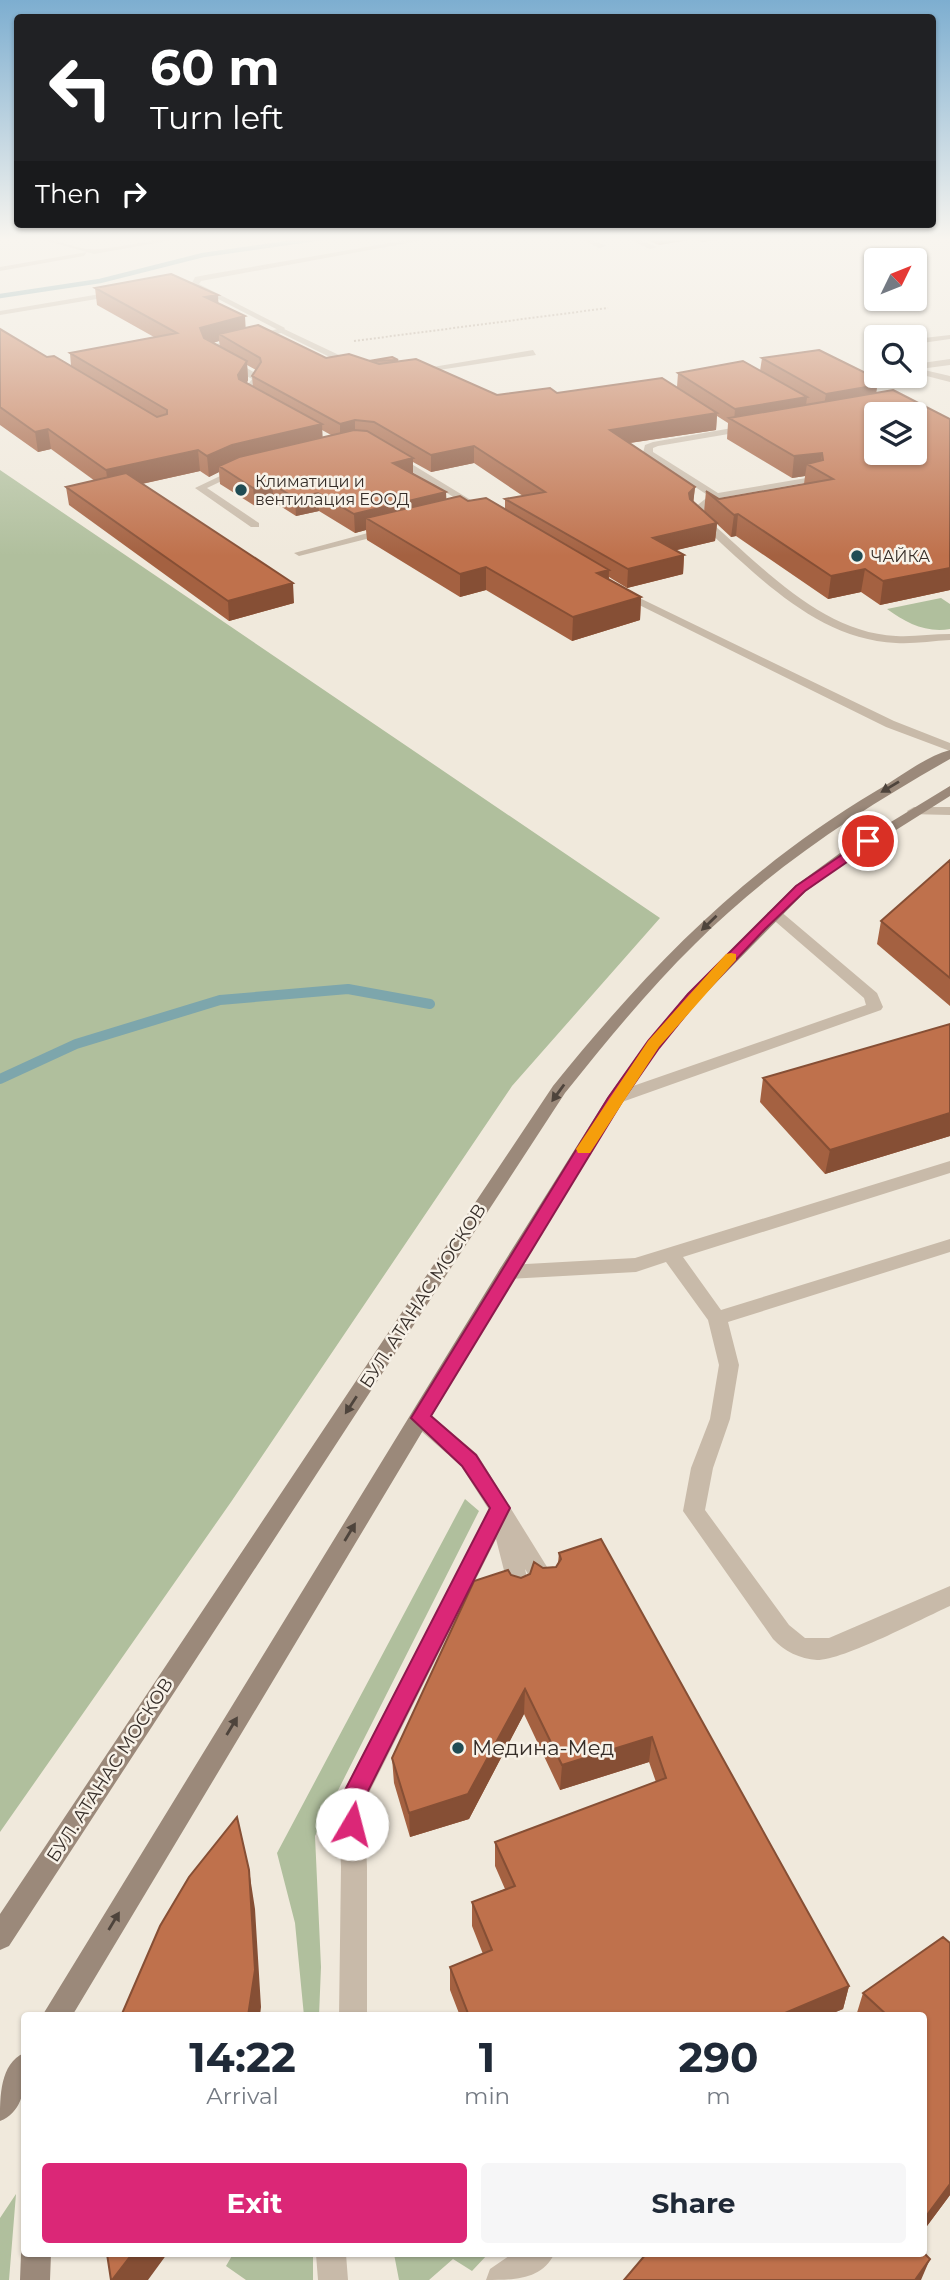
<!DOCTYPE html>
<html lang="en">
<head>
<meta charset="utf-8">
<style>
	body { margin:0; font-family:Montserrat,sans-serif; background:#f6f6f7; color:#1f2937; height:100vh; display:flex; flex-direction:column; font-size:26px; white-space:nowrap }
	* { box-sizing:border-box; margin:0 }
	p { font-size:23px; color:#747a83 }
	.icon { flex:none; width:38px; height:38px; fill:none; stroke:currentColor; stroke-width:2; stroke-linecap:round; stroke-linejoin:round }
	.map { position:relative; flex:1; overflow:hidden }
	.sheet { position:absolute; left:21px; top:2012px; width:906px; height:245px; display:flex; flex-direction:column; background:#fff; border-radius:7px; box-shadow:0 2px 5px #0004 }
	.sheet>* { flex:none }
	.hud { position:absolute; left:14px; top:14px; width:922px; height:214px; border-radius:7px; box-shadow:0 2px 5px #0004; background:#202124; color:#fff; overflow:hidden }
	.needle { width:46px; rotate:47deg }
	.buttons { position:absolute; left:864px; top:248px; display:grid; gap:14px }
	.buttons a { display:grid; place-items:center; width:63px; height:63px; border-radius:7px; background:#fff; box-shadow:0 2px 5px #0004; font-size:35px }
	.pin { position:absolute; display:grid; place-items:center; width:60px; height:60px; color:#fff; margin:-30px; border:4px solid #fff; border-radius:50%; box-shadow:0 2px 7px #0007 }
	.me { position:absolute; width:77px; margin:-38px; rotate:8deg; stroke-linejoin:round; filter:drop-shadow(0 0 5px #0008) }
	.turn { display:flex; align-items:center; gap:24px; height:147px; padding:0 21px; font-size:32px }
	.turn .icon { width:91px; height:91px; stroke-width:2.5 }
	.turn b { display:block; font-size:49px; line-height:60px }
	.then { display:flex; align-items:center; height:66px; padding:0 21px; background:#0003; gap:14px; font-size:26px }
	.eta { display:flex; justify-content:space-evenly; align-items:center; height:119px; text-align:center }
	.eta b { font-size:42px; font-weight:700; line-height:49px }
	.primary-button { display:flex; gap:14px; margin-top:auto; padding:14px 21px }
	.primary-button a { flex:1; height:80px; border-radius:7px; background:#db2777; color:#fff; font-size:28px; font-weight:700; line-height:80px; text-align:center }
	.primary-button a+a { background:#f6f6f7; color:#1f2937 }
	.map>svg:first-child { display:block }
</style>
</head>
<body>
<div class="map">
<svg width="950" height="2280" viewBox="0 0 950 2280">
	<rect width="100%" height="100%" fill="#f0e9dc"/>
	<!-- green -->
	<path fill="#b0bf9d" d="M0,470l660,448 -148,168 -281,416 -231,330z
		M941,598l9,6v25c-24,4 -44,-6 -63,-20z
		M465,1499l14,12 -164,325 6,131 -2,49h-15l-9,-93 -18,-70z
		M16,2194l-7,86h-9v-62z
		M233,2254h80v26h-67l-20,-14z
		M394,2254h94l-16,17 -19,-12 -24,21h-30z"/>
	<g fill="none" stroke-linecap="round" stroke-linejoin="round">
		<!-- stream-far1 -->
		<path stroke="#7da6ac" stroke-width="4.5" d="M0,296l100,-15 103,-26 126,-18"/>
		<!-- stream -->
		<path stroke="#7da6ac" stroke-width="10" d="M0,1079l76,-35 144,-44 128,-11 82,15"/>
		<!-- path -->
		<path stroke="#b4a493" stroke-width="2" stroke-dasharray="2 2" stroke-linecap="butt" d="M0,238l4,-1
			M354,341l254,-33"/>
		<!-- service -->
		<path fill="#c8baa9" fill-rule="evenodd" d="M577,237h9l20,9 -7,2z
			M624,237h10l23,10 -7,2z
			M118,291l3,4 -121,20v-4z
			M282,328l76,36 1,2 -7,2 -71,-35 -68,15 47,28 -10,17 10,7 -4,3 -15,-9 11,-15 -45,-25 -3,-7z
			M950,335v4l-35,5v-5z
			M874,346h3v12l-9,-5z
			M533,350l3,5 -123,19 -4,-3z
			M950,359v6l-30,4 30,7v6l-35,-9v-9z
			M749,425l3,1v4l-94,16 -5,2v4l65,41 100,-17v4l-3,1 -96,17 -19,15c56,47 119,120 196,123 18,1 36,-2 54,-2v6c-18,1 -36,4 -54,3 -85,-4 -146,-76 -206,-128v-4l19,-15 -66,-43 2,-8 8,-3z
			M389,454h6l89,54 -9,2 -86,-52z
			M239,467l8,2 -40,19 52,35v4h-8l-56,-39z
			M390,527l5,3 -1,2 -95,24 -5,-3z
			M621,589l273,132 56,22v8l-64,-24 -269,-133 -2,-2z
			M914,807h36v8l-41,-1 -2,-3z
			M774,909l5,1 98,83 6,14 -2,3 -259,92h-12l-3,-4 3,-4 256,-89 -2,-7 -95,-82 -2,-3z
			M950,1161v12l-267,84 38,53 229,-71v13l-222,70 11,43 -9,54 -17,49 -8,42 84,115 16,13h24l121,-52v20c-29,13 -106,54 -133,54 -17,-1 -33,-9 -44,-21l-90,-128 8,-43 19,-49 9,-54 -11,-45 -42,-58 -30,10 -128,7 -7,-2 -3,-5 3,-5 7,-2 127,-7z
			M420,1410l7,2 50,42 80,129 -3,7c-17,5 -21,-8 -29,-21l5,22 -3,7 -8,3 -8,-3 -15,-59 -132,264 3,64v149h-28l2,-149 -3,-65 151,-292 -28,-44 -48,-42 -3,-6 3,-6z
			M316,2254h30l2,26h-30z
			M512,2254h42c-12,26 -41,26 -68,26l4,-11z"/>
		<!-- minor -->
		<path fill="#c8baa9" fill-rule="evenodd" d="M33,237c21,0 43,14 64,12 32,-2 62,-12 93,-12l-96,17z
			M424,237h16l-239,44 -2,3 86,44 -3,4 -91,-47 4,-8 16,-3z
			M87,252l-3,4 -84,15v-4z"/>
		<!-- secondary -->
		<path fill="#9b897a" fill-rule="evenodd" d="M950,750v9c-92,52 -180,110 -255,185 -47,46 -89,98 -130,149l-556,853 -9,4v-36l553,-828c96,-119 191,-216 323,-295 23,-13 48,-34 74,-41z
			M950,786v10l-100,63 -45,33 -106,108 -40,48 -35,51 -109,178 -443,739h-30l459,-749 106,-169 40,-56 40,-48 108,-108 45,-33z
			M24,2053c2,25 3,57 -24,68 0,-25 0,-57 24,-68z
			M24,2245v9h27l-1,26h-30l1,-26z"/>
	</g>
	<!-- wall -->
	<path fill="#a46141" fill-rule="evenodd" d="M639,237h97l-34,5 -8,-3 -35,6z
		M95,288l123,16 27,12v12l81,30 43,3 29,-1v1l99,34 180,-8 1,-14 82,-2 2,-13 116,21 -2,14 74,26v171l-70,15 -19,-13 -33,7 -92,-63 -5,1 -14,-13 -2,17 -39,9 8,5 -1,19 -56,14 -18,-11v2l32,18 -1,23 -68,21 -86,-51 -26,7 -93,-57 -1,-10 -11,3 -36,-22 -23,5 -22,-14 -19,4 -35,-22 -1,-12 -10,5 -9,-6 -58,13 152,119 -65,18 -160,-116 -3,-18 29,-6 -44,-32 -13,3 -38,-27v-96l47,28 24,9 -1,-13 84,-16 -57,-32zM219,341l1,5 -7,-3zM247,365l9,5 -4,6 1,11 -6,-4 1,-3zM717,416l11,7 -1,16 65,39 13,-2 -1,8 -85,15 -13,-8 -2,21 -11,-9 2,-16 -65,-44 86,-13zM322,430l9,5 -9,3zM413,462l18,10 43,-9 49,33 -18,3v10l-37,-8 -22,-2 -33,-25z
		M950,860v146l-73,-62 4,-23z
		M950,1024v112l-125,38 -65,-72 3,-24z
		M559,1553l290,433 -6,23 -17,7h-366l-10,-26v-23l33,-13 -11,-28v-24l33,-13 -10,-23v-24l161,-60 -7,-20 -89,28 -36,-76 -55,105 -59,18 -16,-54 -2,-25 119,-183 10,3 22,-10 13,-1 2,-4z
		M943,1937l7,258 -26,35v-214h-68l7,-23z"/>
	<!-- shaded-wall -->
	<path fill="#864f35" d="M659,237h35v2l-35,6z
		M703,237h33l-34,5z
		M218,295l1,18 -14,-16z
		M245,316l1,18h-27v7l-17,5 -2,-18z
		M247,361l1,19 -8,15 -2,-20z
		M878,379l-3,23 -52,9 3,-17 42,-14z
		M807,397l-2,17 -71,7 1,-12z
		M717,413l-1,17 -107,16 1,-16z
		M355,420v16l-15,4v-16z
		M322,424l1,20 -104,22v6l-10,5 -2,-21 25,-11z
		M48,429l3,20 -13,3 -3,-20z
		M474,446v17l-43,9v-17z
		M198,450l2,21 -91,20 -3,-21z
		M822,453l-2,19 -13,-8 -2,12 -13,2 2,-22z
		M413,458v18l-20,-13z
		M272,484l2,18 -19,4 -2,-18z
		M695,487l-2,18 -6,6 2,-18z
		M446,492l1,18 -81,8v12l-11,3 -1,-19z
		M318,493l1,18 -23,5 -1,-18z
		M738,514l-2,22 -5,1 3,-22z
		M717,523l-2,18 -63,15 1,-18z
		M684,555l-1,19 -56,14 1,-19z
		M486,567v23l-26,7v-23z
		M950,568v22l-70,15 3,-24z
		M865,569l-4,23 -33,7 3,-23z
		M609,570l-1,23 -11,-20z
		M293,583l1,20 -65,18 -1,-20z
		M641,597l-1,23 -68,21 1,-24z
		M950,1113v23l-125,38 5,-24z
		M525,1689l-1,25 -55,105 -59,18 -1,-24z
		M652,1737l-3,25 -89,28 2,-25z
		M249,1870l6,39 6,98 -1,9h-12z
		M849,1986l-6,23 -17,7h-48z
		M950,2184v11l-26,35v-11z
		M132,2254h35l-19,26h-36z
		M930,2259l-9,21h-6z"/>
	<!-- building -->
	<path fill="#bf714c" stroke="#864f35" stroke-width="2" fill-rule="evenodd" d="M171,274l47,21 -13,2 40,19 -45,12 4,10 43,23 -9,14 1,4 83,45 -90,21 -25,11 -9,-6 -92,20 -58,-41 -13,3 -35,-25v-78l47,28 7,-1 103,61 10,-3v-4l-97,-57 107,-20 -82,-45z
		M258,325l68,33 23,-4 30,10 37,-5 81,36 53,-7 7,5 105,-15 55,35 -107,17 85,57 -6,6 1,6 27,24 -64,15 31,17 -56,14 -123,-70 40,-7 -71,-46 -43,9 -57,-33 -19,-2 -15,4 -88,-48 9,-14 -1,-4 -41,-24z
		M819,350l59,29 -10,1 10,5 -52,9 -64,-36z
		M392,357l6,3 -29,1z
		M743,361l64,36 -72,12 -57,-36z
		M893,390l57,29v149l-67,13 -18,-12 -34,7 -93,-62 -4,1 -28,-24 13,8 114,-20 -26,-15 16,-4 -1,-7 -28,3 -65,-38zM877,415h38v38h-38z
		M354,430l13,1 46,27 -20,5 53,29 -92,22 -36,-21 -23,5 -23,-14 -19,4 -34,-22 20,-9z
		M126,473l167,110 -65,18 -162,-114z
		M460,496l8,5 18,-3 123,72 -12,3 44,24 -68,20 -87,-50 -26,7 -94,-56z
		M950,860v118l-69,-57z
		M950,1024v89l-120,37 -67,-72z
		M601,1539l248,447 -71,30h-309l-19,-49 42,-17 -20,-48 43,-16 -20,-44 171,-64 -14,-41 -90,28 -37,-76 -57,105 -59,19 -17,-55 82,-177 34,-11 3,5 10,3 9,-4 4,-12 9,6 13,-1 5,-8 -2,-6z
		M237,1817l12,53 6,100 -7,46h-127l39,-90 29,-49z
		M943,1937l7,6v241l-26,35v-203h-36l-25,-23z
		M924,2253l6,6 -15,21h-291l22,-26h278z
		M107,2254h25l-20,26h-1z"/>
	<!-- one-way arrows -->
	<defs><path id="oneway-solid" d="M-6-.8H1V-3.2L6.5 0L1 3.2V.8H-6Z" transform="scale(1.75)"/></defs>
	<g fill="#4e443c">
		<use href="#oneway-solid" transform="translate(890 787) rotate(149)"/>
		<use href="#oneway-solid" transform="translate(709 923) rotate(136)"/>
		<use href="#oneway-solid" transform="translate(558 1093) rotate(126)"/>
		<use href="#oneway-solid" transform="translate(351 1405) rotate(123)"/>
		<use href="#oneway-solid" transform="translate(350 1532) rotate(-59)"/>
		<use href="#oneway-solid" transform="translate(232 1726) rotate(-59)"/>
		<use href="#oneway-solid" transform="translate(114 1921) rotate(-59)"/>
	</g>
	<!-- sky -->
	<linearGradient id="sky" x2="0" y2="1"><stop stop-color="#7daed0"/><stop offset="0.43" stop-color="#f8f5ef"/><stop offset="1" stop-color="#f8f5ef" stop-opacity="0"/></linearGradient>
	<rect width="950" height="556" fill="url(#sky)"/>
	<!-- route -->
	<path fill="#db2777" stroke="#8e194d" stroke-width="2" d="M868,837l7,4 -2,3 -68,47 -40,38 -67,71 -39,48 -36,52 -192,316 45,39 34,53 -148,295 2,21 -4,7 -8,4 -8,-4c-5,-11 -7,-25 -1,-37l147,-286 -28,-42 -51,-48 197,-320 40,-57 40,-47 108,-108z"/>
	<!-- slow -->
	<path fill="#f59e0b" d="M731,953l5,1v6l-77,87 -69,106h-12l-2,-4 72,-108 78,-87z"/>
	<!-- markers -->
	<g fill="#204c54" stroke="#f8f2e8" stroke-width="2.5">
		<circle cx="241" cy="490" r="7"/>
		<circle cx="857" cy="556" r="7"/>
		<circle cx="458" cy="1748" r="7"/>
	</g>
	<g text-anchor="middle" stroke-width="5" stroke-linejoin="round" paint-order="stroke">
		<!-- far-poi labels -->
		<g font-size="16" fill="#352d28" stroke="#f8f2e8" text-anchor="start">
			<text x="255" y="487">Климатици и<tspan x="255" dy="18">вентилация ЕООД</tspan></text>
			<text x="871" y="562">ЧАЙКА</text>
		</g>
		<!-- street labels -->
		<g font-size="18" fill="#352d28" stroke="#f8f2e8">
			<text transform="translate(423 1296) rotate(-57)" y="6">БУЛ. АТАНАС МОСКОВ</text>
			<text transform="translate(110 1770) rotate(-57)" y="6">БУЛ. АТАНАС МОСКОВ</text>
		</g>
		<!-- near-poi labels -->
		<g font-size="21" fill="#352d28" stroke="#f8f2e8" text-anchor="start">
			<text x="472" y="1755">Медина-Мед</text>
		</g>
	</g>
</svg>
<div class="buttons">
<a><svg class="needle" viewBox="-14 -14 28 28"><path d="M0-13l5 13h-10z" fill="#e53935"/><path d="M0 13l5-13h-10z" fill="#747a83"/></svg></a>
<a><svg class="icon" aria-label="search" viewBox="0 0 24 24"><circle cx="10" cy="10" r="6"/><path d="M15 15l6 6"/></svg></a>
<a><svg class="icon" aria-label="layers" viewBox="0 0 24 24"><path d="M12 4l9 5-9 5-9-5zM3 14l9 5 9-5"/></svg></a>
</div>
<div class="pin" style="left:868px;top:841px;background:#d93025"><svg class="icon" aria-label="arrive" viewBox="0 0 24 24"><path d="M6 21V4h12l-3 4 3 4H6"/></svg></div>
<svg class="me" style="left:352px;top:1824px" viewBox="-20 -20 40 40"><circle r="19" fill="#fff"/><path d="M0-13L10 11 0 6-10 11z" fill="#db2777"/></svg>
<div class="hud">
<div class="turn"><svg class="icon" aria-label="left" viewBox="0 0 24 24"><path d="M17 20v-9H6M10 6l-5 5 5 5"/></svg><div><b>60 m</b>Turn left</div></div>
<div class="then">Then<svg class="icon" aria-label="right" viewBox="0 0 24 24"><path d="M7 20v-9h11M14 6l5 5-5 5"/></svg></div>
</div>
<section class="sheet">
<div class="eta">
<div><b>14:22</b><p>Arrival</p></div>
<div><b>1</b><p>min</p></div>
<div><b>290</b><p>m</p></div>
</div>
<div class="primary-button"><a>Exit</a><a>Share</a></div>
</section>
</div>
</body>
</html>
